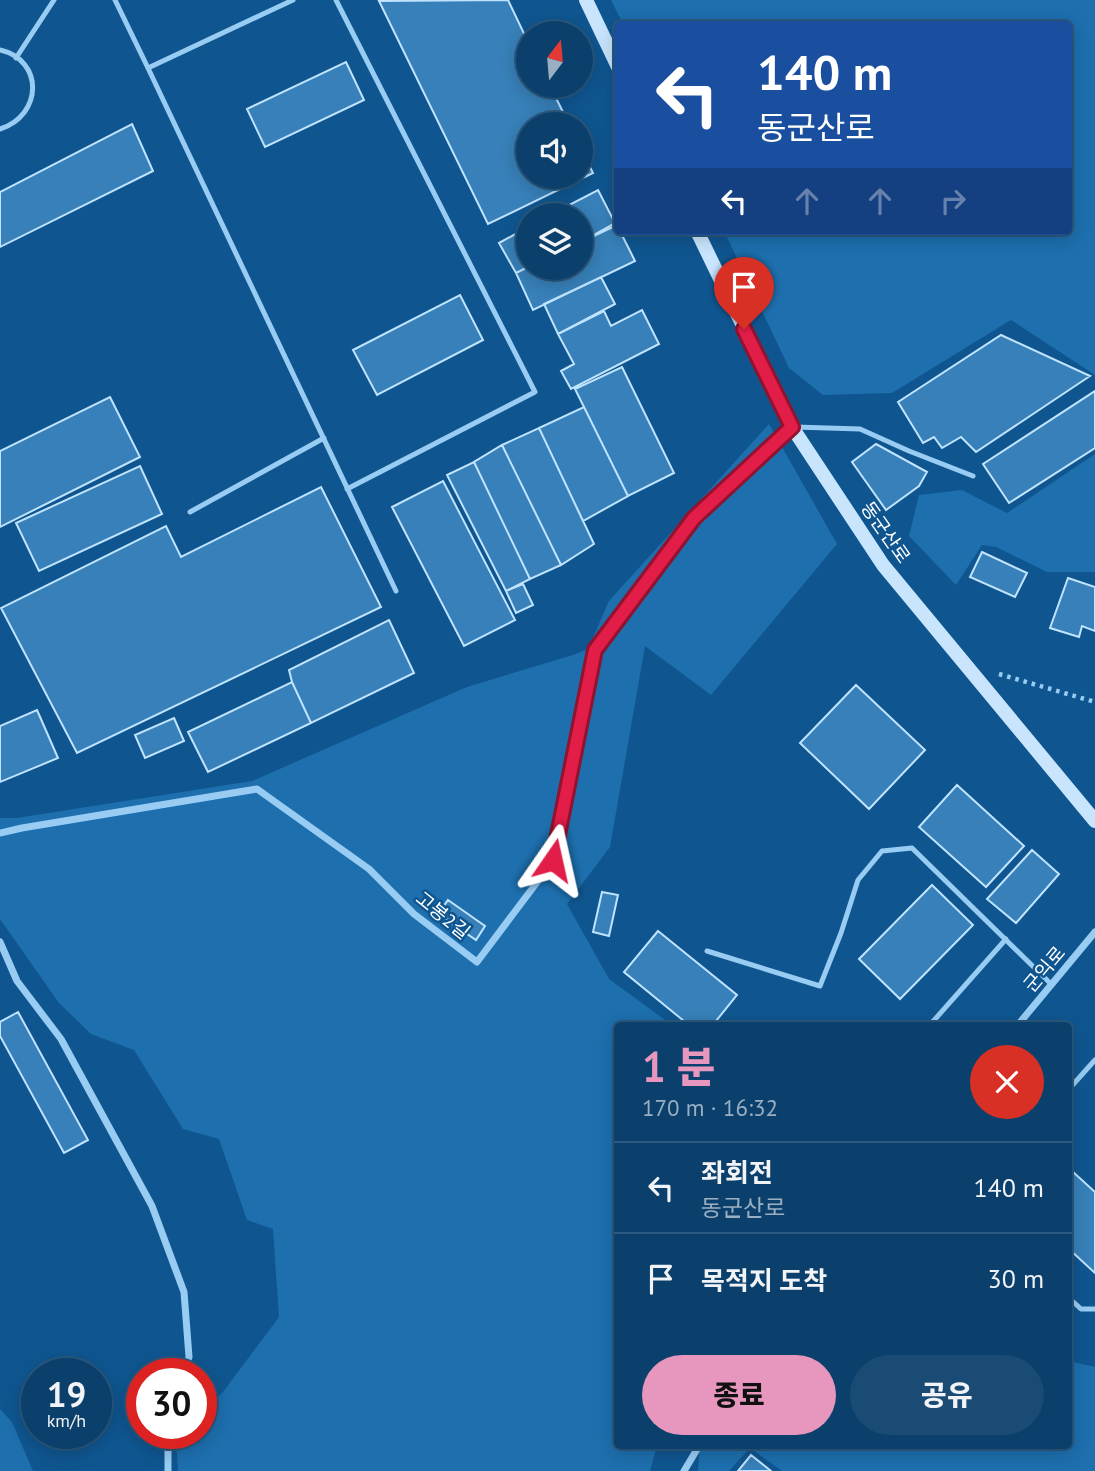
<!DOCTYPE html>
<html lang="ko">
<head>
<meta charset="utf-8">
<style>
	body { margin:0; font-family:"PT Sans","Noto Sans KR",sans-serif; background:#194b74; color:#f1f3f6; height:100vh; display:flex; flex-direction:column; font-size:26px; white-space:nowrap }
	* { box-sizing:border-box; margin:0 }
	p { font-size:23px; color:#9aafc2 }
	.icon { flex:none; width:38px; height:38px; fill:none; stroke:currentColor; stroke-width:2; stroke-linecap:round; stroke-linejoin:round }
	.map { position:relative; flex:1; overflow:hidden }
	.drawer { position:absolute; left:614px; top:1022px; width:458px; height:427px; display:flex; flex-direction:column; background:#0b406c; border-radius:7px; box-shadow:0 4px 18px #0003,0 0 0 2px #2b597f }
	.drawer>* { flex:none }
	.hud { position:absolute; left:614px; top:21px; width:458px; height:214px; border-radius:7px; box-shadow:0 4px 18px #0003,0 0 0 2px #2b597f; background:#1a4fa0; color:#fff; overflow:hidden }
	.needle { width:46px; rotate:16deg }
	.tools { position:absolute; left:516px; top:21px; display:grid; gap:14px }
	.tools a { display:grid; place-items:center; width:77px; height:77px; border-radius:50%; background:#0b406c; box-shadow:0 4px 18px #0003,0 0 0 2px #2b597f; font-size:35px }
	.speed { position:absolute; left:21px; top:1358px; display:flex; gap:14px; font-size:35px; font-weight:700; text-align:center }
	.speed>* { display:grid; place-content:center; width:91px; height:91px; border-radius:50%; background:#0b406c; box-shadow:0 4px 18px #0003,0 0 0 2px #2b597f; line-height:1 }
	.speed small { font-size:18px; font-weight:400 }
	.speed .limit { border:10px solid #d22; background:#fff; color:#111 }
	.pin { position:absolute; display:grid; place-items:center; width:60px; height:60px; color:#fff; margin:-72px -30px; border-radius:50% 50% 50% 0; rotate:-45deg; box-shadow:0 0 7px #0007 }
	.pin .icon { rotate:45deg }
	.me { position:absolute; width:77px; margin:-38px; rotate:11deg; stroke-linejoin:round; filter:drop-shadow(0 0 5px #0008) }
	.turn { display:flex; align-items:center; gap:24px; height:147px; padding:0 28px; font-size:32px }
	.turn .icon { width:91px; height:91px; stroke-width:2.5 }
	.turn b { display:block; font-size:49px; line-height:60px }
	.lanes { display:flex; align-items:center; height:66px; padding:0 28px; background:#0003; justify-content:center; gap:35px; direction:ltr }
	.lanes .off { opacity:.35 }
	.round { display:grid; place-items:center; flex:none; width:74px; height:74px; border-radius:37px; background:#194b74 }
	.summary { display:flex; align-items:center; justify-content:space-between; height:119px; padding:0 28px }
	h1 { font-size:42px; font-weight:800; line-height:52px; color:#e797bd }
	.cta { display:flex; gap:14px; margin-top:auto; padding:14px 28px }
	.cta a { flex:1; height:80px; border-radius:42px; background:#e797bd; color:#111; font-size:28px; font-weight:800; line-height:80px; text-align:center }
	.cta a+a { background:#194b74; color:#f1f3f6 }
	ul { padding:0; list-style:none }
	li { display:flex; align-items:center; gap:21px; height:91px; padding:0 28px; border-top:2px solid #2b597f }
	li div { flex:1 }
	li b { display:block; font-size:26px }
	li em { font-style:normal }
	.map>svg:first-child { display:block }
</style>
</head>
<body>
<div class="map">
<svg width="1095" height="1471" viewBox="0 0 1095 1471">
	<rect width="100%" height="100%" fill="#0f5690"/>
	<!-- green -->
	<path fill="#1d6fae" d="M611,0h484v375l-84,-55 -119,73 -69,2 -34,-27 -65,-137h345v-207h-446z
		M769,424l68,120 -126,151 -66,-49 -35,201 -43,57 42,75 63,46 -54,1v420h39l-7,25h-472l-2,-31 7,-7h18v-19l22,-22 56,-75 -6,-88 -26,-9 -28,-81 -36,-10 -49,-79 -43,-16 -32,-31 -59,-84v-101h17l235,-37 215,-94 106,-32 15,-6 21,-48z
		M1095,454v118h-48l-51,-25 -14,-2 -26,40 -47,-49 10,-41 43,-5 45,23z
		M1069,1361l26,6v104h-313l-32,-23 -21,23h-31l2,-25h369z
		M0,1409l12,13 21,49h-33z"/>
	<!-- building -->
	<path fill="#3780b9" stroke="#c0e3fe" stroke-width="2" d="M508,0l20,42v44h22l19,38h-41v53h53v-28l12,24 -105,51 -109,-223z
		M346,62l18,38 -99,47 -18,-38z
		M132,124l21,47 -153,76v-55z
		M598,190l17,33 -34,19v-27h-31z
		M617,225l1,6h2l15,30 -102,49 -17,-37 12,-6 53,1v-26z
		M528,227v40l-12,6 -17,-30z
		M601,277l14,27 -57,30 -14,-30z
		M460,295l23,45 -106,55 -24,-45z
		M642,310l17,34 -88,45 -10,-18 13,-7 -16,-30 46,-23 7,15z
		M1001,335l89,41 -114,76 -15,-15 -19,11 -8,-11 -11,6 -25,-41z
		M622,367l52,106 -46,23 -53,-107z
		M1095,391v57l-86,55 -26,-39z
		M110,397l30,60 -140,70v-76z
		M584,407l44,89 -45,25 -44,-93z
		M539,428l55,116 -33,21 -59,-120z
		M876,444l51,28 -8,14 -33,24 -34,-48z
		M502,445l59,120 -31,14 -56,-117z
		M474,462l56,117 -24,12 -59,-116z
		M140,466l22,48 -123,57 -23,-48z
		M443,481l72,139 -51,26 -72,-139z
		M321,487l60,120 -304,146 -76,-145 165,-82 15,31z
		M982,552l45,21 -12,24 -45,-20z
		M1068,578l27,9v44l-13,-5 -3,11 -29,-9z
		M523,584l10,21 -17,8 -10,-22z
		M389,620l25,53 -103,50 -19,-41 -3,-12z
		M292,682l19,41 -103,49 -20,-40z
		M856,685l69,65 -56,59 -69,-66z
		M37,710l21,48 -58,24v-56z
		M174,718l10,23 -39,17 -10,-23z
		M957,785l67,61 -38,41 -67,-60z
		M1032,850l27,24 -43,49 -29,-24z
		M932,885l41,40 -73,74 -41,-40z
		M602,892l16,3 -9,41 -16,-4z
		M448,900l37,26 -9,14 -38,-26z
		M658,931l79,64 -25,31h-22l-66,-54z
		M18,1012l70,128 -24,13 -64,-117v-14z
		M1072,1171l23,21v81l-26,-24v-75z
		M751,1455l20,16h-33z"/>
	<g fill="none" stroke-linecap="round" stroke-linejoin="round">
		<!-- path -->
		<path stroke="#98ccf3" stroke-width="4.5" stroke-dasharray="3.5 5" stroke-linecap="butt" d="M999,674l96,28"/>
		<!-- lane -->
		<path stroke="#98ccf3" stroke-width="5" d="M115,0l33,68 248,523
			M336,0l199,392 -188,97
			M0,50c44,10 43,65 0,79
			M16,58l38,-58
			M148,68l145,-68
			M795,427l65,2 49,22 64,25
			M190,512l134,-74
			M707,951l113,35 21,-53 17,-53 24,-29 30,-3 139,136
			M929,1026l77,-87
			M1069,1089l26,-29
			M1069,1298l12,11h14"/>
		<!-- street -->
		<path stroke="#98ccf3" stroke-width="7" d="M0,833l22,-5 235,-39 112,80 45,45 63,48 76,-101 42,-211 99,-132 98,-91
			M0,942l17,39 44,58 91,167 32,86 5,65 -5,17
			M1017,1026l78,-94
			M168,1433v38
			M684,1471l15,-25"/>
		<!-- secondary -->
		<path stroke="#c8e5fd" stroke-width="14" d="M586,0l32,67
			M697,231l95,196 91,138 212,256"/>
	</g>
	<g fill="none" stroke-linecap="round" stroke-linejoin="round">
		<!-- route casing -->
		<g stroke="#92132f" stroke-width="18">
			<path id="route" d="M553,860l42,-210 99,-132 98,-91 -48,-98"/>
		</g>
		<!-- route -->
		<use href="#route" stroke="#e11d48" stroke-width="12"/>
	</g>
	<g text-anchor="middle" stroke-width="5" stroke-linejoin="round" paint-order="stroke">
		<!-- street labels -->
		<g font-size="19" fill="#fff" stroke="#0f5690">
			<text transform="translate(886 532) rotate(55)" y="7">동군산로</text>
			<text transform="translate(443 915) rotate(39)" y="7">고봉2길</text>
			<text transform="translate(1044 969) rotate(-50)" y="7">군익로</text>
		</g>
	</g>
</svg>
<div class="tools">
<a><svg class="needle" viewBox="-14 -14 28 28"><path d="M0-13l5 13h-10z" fill="#e53935"/><path d="M0 13l5-13h-10z" fill="#9aafc2"/></svg></a>
<a><svg class="icon" aria-label="sound" viewBox="0 0 24 24"><path d="M4 9h4l5-4v14l-5-4H4zM17 9q2 3 0 6"/></svg></a>
<a><svg class="icon" aria-label="layers" viewBox="0 0 24 24"><path d="M12 4l9 5-9 5-9-5zM3 14l9 5 9-5"/></svg></a>
</div>
<div class="speed"><div>19<small>km/h</small></div><div class="limit">30</div></div>
<div class="pin" style="left:744px;top:329px;background:#d93025"><svg class="icon" aria-label="arrive" viewBox="0 0 24 24"><path d="M6 21V4h12l-3 4 3 4H6"/></svg></div>
<svg class="me" style="left:553px;top:860px" viewBox="-20 -20 40 40"><path d="M0-17L14 15 0 8-14 15z" fill="#e11d48" stroke="#fff" stroke-width="4"/></svg>
<div class="hud">
<div class="turn"><svg class="icon" aria-label="left" viewBox="0 0 24 24"><path d="M17 20v-9H6M10 6l-5 5 5 5"/></svg><div><b>140 m</b>동군산로</div></div>
<div class="lanes"><svg class="icon" aria-label="left" viewBox="0 0 24 24"><path d="M17 20v-9H6M10 6l-5 5 5 5"/></svg><svg class="icon off" aria-label="ahead" viewBox="0 0 24 24"><path d="M12 20V5M6 11l6-6 6 6"/></svg><svg class="icon off" aria-label="ahead" viewBox="0 0 24 24"><path d="M12 20V5M6 11l6-6 6 6"/></svg><svg class="icon off" aria-label="right" viewBox="0 0 24 24"><path d="M7 20v-9h11M14 6l5 5-5 5"/></svg></div>
</div>
<section class="drawer">
<div class="summary"><div><h1>1 분</h1><p>170 m · 16:32</p></div><a class="round" style="background:#d93025;color:#fff"><svg class="icon" aria-label="close" viewBox="0 0 24 24"><path d="M6 6l12 12M18 6L6 18"/></svg></a></div>
<ul>
<li><svg class="icon" aria-label="left" viewBox="0 0 24 24"><path d="M17 20v-9H6M10 6l-5 5 5 5"/></svg><div><b>좌회전</b><p>동군산로</p></div><em>140 m</em></li>
<li><svg class="icon" aria-label="arrive" viewBox="0 0 24 24"><path d="M6 21V4h12l-3 4 3 4H6"/></svg><div><b>목적지 도착</b></div><em>30 m</em></li>
</ul>
<div class="cta"><a>종료</a><a>공유</a></div>
</section>
</div>
</body>
</html>
